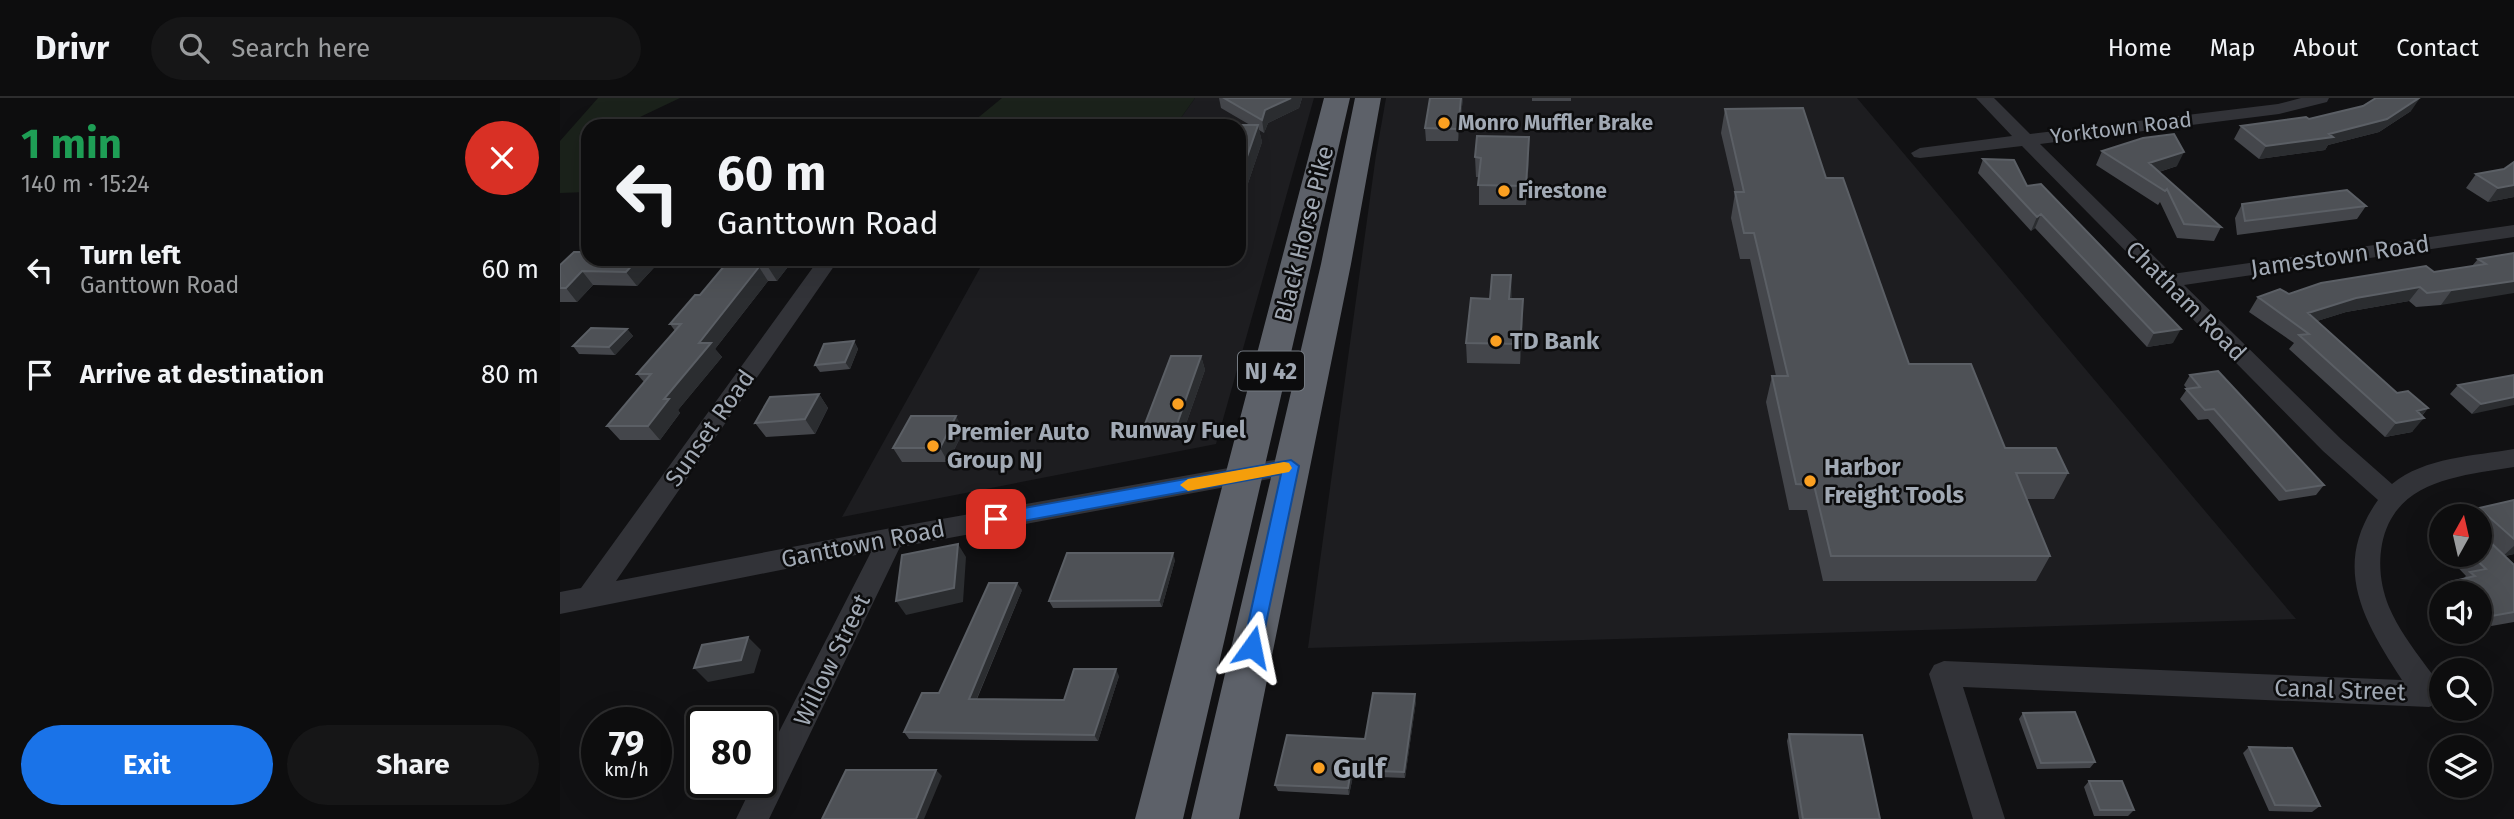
<!DOCTYPE html>
<html lang="en">
<head>
<meta charset="utf-8">
<style>
	body { margin:0; font-family:"Fira Sans",sans-serif; background:#161617; color:#f1f3f6; height:100vh; display:flex; flex-direction:column; font-size:26px; white-space:nowrap }
	* { box-sizing:border-box; margin:0 }
	p { font-size:23px; color:#9a9c9e }
	.icon { flex:none; width:38px; height:38px; fill:none; stroke:currentColor; stroke-width:2; stroke-linecap:round; stroke-linejoin:round }
	.map { position:relative; flex:1; overflow:hidden }
	.panel { display:flex; flex-direction:column; background:#0d0d0e; width:560px }
	.panel>* { flex:none }
	.top-card { position:absolute; left:21px; top:21px; width:665px; height:147px; border-radius:21px; box-shadow:0 7px 28px #0002,0 0 0 2px #2d2d2e; background:#0d0d0e; color:#f1f3f6; overflow:hidden }
	.needle { width:46px; rotate:8deg }
	.fabs { position:absolute; left:1869px; top:406px; display:grid; gap:14px }
	.fabs a { display:grid; place-items:center; width:63px; height:63px; border-radius:50%; background:#0d0d0e; box-shadow:0 7px 28px #0002,0 0 0 2px #2d2d2e; font-size:35px }
	.speed { position:absolute; left:21px; top:609px; display:flex; gap:14px; font-size:35px; font-weight:700; text-align:center }
	.speed>* { display:grid; place-content:center; width:91px; height:91px; border-radius:50%; background:#0d0d0e; box-shadow:0 7px 28px #0002,0 0 0 2px #2d2d2e; line-height:1 }
	.speed small { font-size:18px; font-weight:400 }
	.speed .limit { border:4px solid #111; border-radius:10px; background:#fff; color:#111 }
	.pin { position:absolute; display:grid; place-items:center; width:60px; height:60px; color:#fff; margin:-30px; border-radius:14px; box-shadow:0 4px 10px #0006 }
	.me { position:absolute; width:77px; margin:-38px; rotate:12deg; stroke-linejoin:round; filter:drop-shadow(0 0 5px #0008) }
	.turn { display:flex; align-items:center; gap:24px; height:147px; padding:0 21px; font-size:32px }
	.turn .icon { width:91px; height:91px; stroke-width:2.5 }
	.turn b { display:block; font-size:49px; line-height:60px }
	.round { display:grid; place-items:center; flex:none; width:74px; height:74px; border-radius:37px; background:#161617 }
	.summary { display:flex; align-items:center; justify-content:space-between; height:119px; padding:0 21px }
	h1 { font-size:42px; font-weight:700; line-height:52px; color:#1e9e55 }
	.primary-button { display:flex; gap:14px; margin-top:auto; padding:14px 21px }
	.primary-button a { flex:1; height:80px; border-radius:42px; background:#1a73e8; color:#fff; font-size:28px; font-weight:700; line-height:80px; text-align:center }
	.primary-button a+a { background:#161617; color:#f1f3f6 }
	ul { padding:0; list-style:none }
	li { display:flex; align-items:center; gap:21px; height:105px; padding:0 21px }
	li div { flex:1 }
	li b { display:block; font-size:26px }
	li em { font-style:normal }
	header { display:flex; align-items:center; gap:42px; box-sizing:border-box; height:98px; padding:0 35px; background:#0d0d0e; border-bottom:2px solid #2d2d2e }
	header strong { font-size:33px }
	nav { display:flex; gap:38px; margin-inline-start:auto; font-size:24px }
	.search { width:490px; height:63px; background:#161617; display:flex; align-items:center; gap:18px; box-sizing:border-box; padding:0 24px; border-radius:38px; color:#9a9c9e; font-size:26px }
	main { display:flex; flex:1; min-height:0 }
	.map>svg:first-child { display:block }
</style>
</head>
<body>
<header>
<strong>Drivr</strong>
<div class="search"><svg class="icon" aria-label="search" viewBox="0 0 24 24"><circle cx="10" cy="10" r="6"/><path d="M15 15l6 6"/></svg>Search here</div>
<nav><a>Home</a><a>Map</a><a>About</a><a>Contact</a></nav>
</header>
<main>
<section class="panel">
<div class="summary"><div><h1>1 min</h1><p>140 m · 15:24</p></div><a class="round" style="background:#d93025;color:#fff"><svg class="icon" aria-label="close" viewBox="0 0 24 24"><path d="M6 6l12 12M18 6L6 18"/></svg></a></div>
<ul>
<li><svg class="icon" aria-label="left" viewBox="0 0 24 24"><path d="M17 20v-9H6M10 6l-5 5 5 5"/></svg><div><b>Turn left</b><p>Ganttown Road</p></div><em>60 m</em></li>
<li><svg class="icon" aria-label="arrive" viewBox="0 0 24 24"><path d="M6 21V4h12l-3 4 3 4H6"/></svg><div><b>Arrive at destination</b></div><em>80 m</em></li>
</ul>
<div class="primary-button"><a>Exit</a><a>Share</a></div>
</section>
<div class="map">
<svg width="1954" height="721" viewBox="0 0 1954 721">
	<rect width="100%" height="100%" fill="#111113"/>
	<!-- built -->
	<path fill="#1d1d20" d="M635,0h119l-98,346 -374,73 143,-258h254v-133h-64z
		M826,0h471l439,521 -988,29 68,-493z"/>
	<!-- green -->
	<path fill="#1b221b" d="M38,0h82l-59,28h-33v66l-28,1v-52z
		M442,0h193l-20,28h-207z"/>
	<g fill="none" stroke-linecap="round" stroke-linejoin="round">
		<!-- minor -->
		<path fill="#323338" fill-rule="evenodd" d="M1416,0h18l36,36 248,-30 23,-6h28l-2,4 -48,12 -239,30 132,130 342,-49v12l-330,48 157,154 51,45c33,-27 82,-28 122,-35v18c-53,9 -119,12 -132,77 -4,22 -1,43 7,63 9,21 23,40 37,59 4,6 12,14 15,22 1,5 0,10 -2,15l-10,4 -466,-20 42,132h-32l-44,-145 5,-9 10,-4 458,19c-39,-60 -71,-114 -24,-180l-55,-49 -301,-305 -102,12 -6,-1 -3,-4 9,-5 92,-12z
			M259,161h20l-223,322 275,-53 400,-71 9,3 3,6 -3,6 -9,3 -391,72 -131,272h-33l18,-37h7v-15l110,-215 -311,62v-22l21,-4z"/>
		<!-- highway -->
		<path fill="#5d6169" fill-rule="evenodd" d="M764,0h26l-167,721h-48z
			M795,0h26l-30,166 -112,555h-48l130,-555z"/>
	</g>
	<!-- wall -->
	<path fill="#44464b" d="M659,0h83l-3,10 -31,15 -4,10 -5,-3 3,12 -17,50h-6v-66l11,-1 -29,-17z
		M870,0h33l-5,43h-32l-1,-13z
		M972,0h39v3h-39z
		M1165,11l101,69 83,186 96,84 63,25 -14,26h-27l23,57 -14,25h-213l-16,-71h-18l-23,-108 6,-26h4l-26,-117h-10l-9,-41 4,-25 -14,-60z
		M1851,13l-32,21 -51,13 -3,5 -66,9 -25,-20 7,-13z
		M969,39v20l-3,48h-47v-28h-3l-1,-20z
		M1542,53l75,15 -18,6 62,55 -7,14 -37,-3 -17,-36 -2,3 -62,-40z
		M1423,61l44,27 146,157 -26,4 -112,-119 -4,3 -53,-58z
		M1954,64v35l-26,5 -22,-14 10,-14 28,-5z
		M1682,106l124,2 -9,13 -120,16 -2,-17z
		M1954,155l-73,52 -25,2 -7,-6 -63,11 -29,9 80,72 31,15 -6,8 -10,16 -27,5 -96,-88 5,-6 -45,-31 9,-15 31,-3 183,-28 6,-7z
		M102,161l-25,27 -44,-1 -16,17h-17v-37z
		M170,161h64l-17,22h-9l-53,68 7,8 -44,53 2,3 -20,27h-40l-13,-14 37,-44 -7,-8 38,-43 -5,-7 30,-29z
		M951,201l12,20 -3,45 -53,-1 -1,-20z
		M67,231l6,7 -18,19 -36,-1 -6,-8z
		M294,243l4,8 -8,20 -30,3 -5,-7z
		M641,258l4,14 -24,68h-30l-6,-14z
		M1630,277l134,110 -8,10 -37,6 -71,-82 -10,1 -18,-21 7,-10 -3,-4z
		M1954,277l-42,39 -22,-20 8,-9z
		M259,296l9,14 -13,26 -49,3 -11,-14z
		M404,332l-16,32h-46l-9,-14z
		M1954,402v54l-9,2 9,9v57l-34,6v-35h-39v5l-4,-4 13,-12 13,-3 3,-3 -18,-19 2,-2h30l5,-15 -5,-5v-19h-9l8,-8z
		M615,462l-13,47 -109,1 -4,-7z
		M462,492l-45,109 87,1 55,-24 -21,65 -189,-2 -5,-7 35,-39z
		M856,603l-11,77 -52,-2 -4,19 -71,-4 -3,-6 90,-46z
		M1463,615l72,49 -5,6 -53,1 -18,-50z
		M1229,636l91,85h-81l-12,-78z
		M1689,649l71,59 -8,6 -43,-1 -26,-58z
		M1529,683l45,29 -6,6h-34l-10,-29z"/>
	<!-- shaded-wall -->
	<path fill="#2b2d30" d="M731,0h11l-3,10 -31,15 -4,10 -2,-13 3,-10z
		M901,0h2l-5,43v-12z
		M1860,0l-9,13 -32,21 -51,13 -3,5 -66,9 7,-13 63,-12z
		M126,22l4,6h-11z
		M698,27l4,17 -17,50 -4,-18z
		M969,39v20l-3,48v-19z
		M1624,54l-7,14 -34,11 6,-14z
		M1954,87v12l-26,5 10,-14z
		M1481,116l-6,14 -4,3 6,-14z
		M78,161h24l-25,27 -11,-14z
		M214,161h20l-17,22 -9,-14z
		M199,169l9,14 -53,68 7,8 -44,53 2,3 -20,27 -12,-14 51,-83z
		M22,173l11,14 -16,17 -11,-14z
		M951,177l1,21 -3,23v-20z
		M1954,183v12l-73,12 11,-15z
		M1860,189l-11,14 -63,11 -48,15 10,-14 48,-15z
		M963,201v20l-3,45v-20z
		M67,231l6,7 -18,19 -6,-8z
		M1621,231l-8,14 -26,4 7,-14z
		M294,243l4,8 -8,20 -5,-7z
		M641,258l4,14 -24,68 -4,-14z
		M259,296l9,14 -13,26 -10,-15z
		M1954,299v8l-42,9 9,-10z
		M1868,310l-9,11 5,-1 -12,14 -27,5 11,-14 21,-12z
		M396,318l8,14 -16,32 -8,-14z
		M398,446l8,13 -3,45 -57,13 -10,-14z
		M1954,448v8l-11,2z
		M613,455l2,7 -13,47 -3,-7z
		M457,485l5,7 -48,115 -5,-6z
		M188,539l13,13 -7,23 -46,9 -14,-14z
		M556,571l3,7 -21,65 -4,-6z
		M855,596l1,7 -11,77 -1,-6z
		M376,672l6,6 -18,43h-8z
		M791,672l2,6 -4,19 -1,-7z"/>
	<!-- building -->
	<path fill="#4e5156" stroke="#5b5f65" stroke-width="2" d="M664,0h67l-26,12 -3,10z
		M870,0h31l-3,31 -33,-1z
		M1816,0h43l-32,21 -58,15 4,3 -67,9 -25,-20 65,-9 3,2 54,-13z
		M1243,10l23,70h17l66,186h62l34,84h51l12,25h-52l34,83h-219l-17,-71 -18,-1 -24,-108h16l-34,-143h-10l-9,-41h9l-19,-83z
		M96,21l30,1 -7,6h-31z
		M643,27h55l-17,49h-2v-48h-36z
		M1614,36l10,18 -35,11 72,64 -37,-3 -17,-35 -2,2 -63,-40 41,-13z
		M917,38l52,1 -3,49 -48,-1 3,-27 -6,-1z
		M1423,61l31,1 13,26 14,-2 140,145 -27,4 -113,-119 -4,3z
		M1954,64v23l-16,3 -22,-14 28,-5z
		M1787,92l19,16 -121,15 -3,-17z
		M14,154h14v7h50l-12,13 -44,-1 -16,17h-6v-23z
		M1954,155v28l-62,9 -25,3 -7,-6 -64,11 -48,15 89,80 11,-2 20,17 -11,3 7,7 -28,5 -97,-88 10,-1 -51,-37 22,-8 9,5 32,-11 105,-17 8,6 52,-8 -8,-5z
		M170,161h44l-6,8h-9l-60,76h12l-47,56h5l-21,27h-41l44,-52h-14l44,-50h-11l25,-29h5z
		M932,177h19l-2,24h14l-3,45 -54,-1 5,-45 19,1z
		M31,230l36,1 -18,18 -36,-1z
		M294,243l-9,21 -30,3 9,-21z
		M611,258h30l-24,68h-32z
		M1658,273l106,114 -38,6 -72,-82 -9,1 -19,-21 14,-2 -10,-12z
		M1954,277v22l-33,7 -23,-19z
		M259,296l-14,25 -50,4 15,-26z
		M351,318h45l-16,32h-47z
		M1954,402v39l-35,-31z
		M1927,441l27,26v47l-28,5 -6,-6v-18h-18l-12,-11 25,-6 -5,-4 16,-3 -15,-14h9v-14z
		M398,446l-4,44 -58,13 6,-46z
		M507,455h106l-14,47 -110,1z
		M429,485h28l-48,116 95,1 10,-31h42l-22,66 -190,-3 18,-39h17z
		M188,539l-7,23 -47,8 8,-23z
		M813,595l42,1 -11,78 -53,-2 -3,18 -73,-3 12,-50 78,4z
		M1515,614l20,50 -54,1 -18,-50z
		M1229,636l73,1 18,84h-77z
		M1689,649l43,1 28,58 -45,-1z
		M286,672h90l-20,49h-94z
		M1529,683h33l12,29h-34z"/>
	<!-- route -->
	<path fill="#1a73e8" stroke="#114b97" stroke-width="2" d="M731,362l8,6 -38,181 -2,6 -7,2 -7,-2 -2,-6 38,-173 -285,52 -6,-2 -2,-5 2,-5 6,-1z"/>
	<!-- slow -->
	<path fill="#f59e0b" d="M724,364l5,1 3,5 -3,4 -101,19 -8,-6 8,-6z"/>
	<!-- markers -->
	<g fill="#fba021" stroke="#0c0c0d" stroke-width="2.5">
		<circle cx="884" cy="25" r="7"/>
		<circle cx="944" cy="93" r="7"/>
		<circle cx="936" cy="243" r="7"/>
		<circle cx="618" cy="306" r="7"/>
		<circle cx="373" cy="348" r="7"/>
		<circle cx="1250" cy="383" r="7"/>
		<circle cx="759" cy="670" r="7"/>
	</g>
	<g text-anchor="middle" stroke-width="5" stroke-linejoin="round" paint-order="stroke">
		<!-- far-poi labels -->
		<g font-size="21" font-weight="bold" fill="#a1a9b4" stroke="#0c0c0d" text-anchor="start">
			<text x="898" y="32">Monro Muffler Brake</text>
			<text x="958" y="100">Firestone</text>
		</g>
		<!-- far-street labels -->
		<g font-size="21" fill="#a1a9b4" stroke="#0c0c0d">
			<text transform="translate(1561 30) rotate(-7)" y="7">Yorktown Road</text>
		</g>
		<!-- shield labels -->
		<rect fill="#0c0c0d" stroke="#747a82" stroke-width="2" x="678" y="253.5" width="66" height="39" rx="5"/>
		<g font-size="23" font-weight="bold" fill="#a1a9b4">
			<text x="711" y="281">NJ 42</text>
		</g>
		<!-- street labels -->
		<g font-size="24" fill="#a1a9b4" stroke="#0c0c0d">
			<text transform="translate(744 136) rotate(-76)" y="8">Black Horse Pike</text>
			<text transform="translate(1780 158) rotate(-8)" y="8">Jamestown Road</text>
			<text transform="translate(1626 203) rotate(45)" y="8">Chatham Road</text>
			<text transform="translate(150 330) rotate(-55)" y="8">Sunset Road</text>
			<text transform="translate(303 446) rotate(-11)" y="8">Ganttown Road</text>
			<text transform="translate(272 562) rotate(-64)" y="8">Willow Street</text>
			<text transform="translate(1780 592) rotate(2)" y="8">Canal Street</text>
		</g>
		<!-- poi labels -->
		<g font-size="24" font-weight="bold" fill="#a1a9b4" stroke="#0c0c0d" text-anchor="start">
			<text x="950" y="251">TD Bank</text>
			<text x="618" y="340" text-anchor="middle">Runway Fuel</text>
			<text x="387" y="342">Premier Auto<tspan x="387" dy="28">Group NJ</tspan></text>
			<text x="1264" y="377">Harbor<tspan x="1264" dy="28">Freight Tools</tspan></text>
		</g>
		<!-- near-poi labels -->
		<g font-size="28" font-weight="bold" fill="#a1a9b4" stroke="#0c0c0d" text-anchor="start">
			<text x="773" y="680">Gulf</text>
		</g>
	</g>
</svg>
<div class="fabs">
<a><svg class="needle" viewBox="-14 -14 28 28"><path d="M0-13l5 13h-10z" fill="#e53935"/><path d="M0 13l5-13h-10z" fill="#9a9c9e"/></svg></a>
<a><svg class="icon" aria-label="sound" viewBox="0 0 24 24"><path d="M4 9h4l5-4v14l-5-4H4zM17 9q2 3 0 6"/></svg></a>
<a><svg class="icon" aria-label="search" viewBox="0 0 24 24"><circle cx="10" cy="10" r="6"/><path d="M15 15l6 6"/></svg></a>
<a><svg class="icon" aria-label="layers" viewBox="0 0 24 24"><path d="M12 4l9 5-9 5-9-5zM3 14l9 5 9-5"/></svg></a>
</div>
<div class="speed"><div>79<small>km/h</small></div><div class="limit">80</div></div>
<div class="pin" style="left:436px;top:421px;background:#d93025"><svg class="icon" aria-label="arrive" viewBox="0 0 24 24"><path d="M6 21V4h12l-3 4 3 4H6"/></svg></div>
<svg class="me" style="left:692px;top:549px" viewBox="-20 -20 40 40"><path d="M0-17L14 15 0 8-14 15z" fill="#1a73e8" stroke="#fff" stroke-width="4"/></svg>
<div class="top-card">
<div class="turn"><svg class="icon" aria-label="left" viewBox="0 0 24 24"><path d="M17 20v-9H6M10 6l-5 5 5 5"/></svg><div><b>60 m</b>Ganttown Road</div></div>
</div>
</div>
</main>
</body>
</html>
